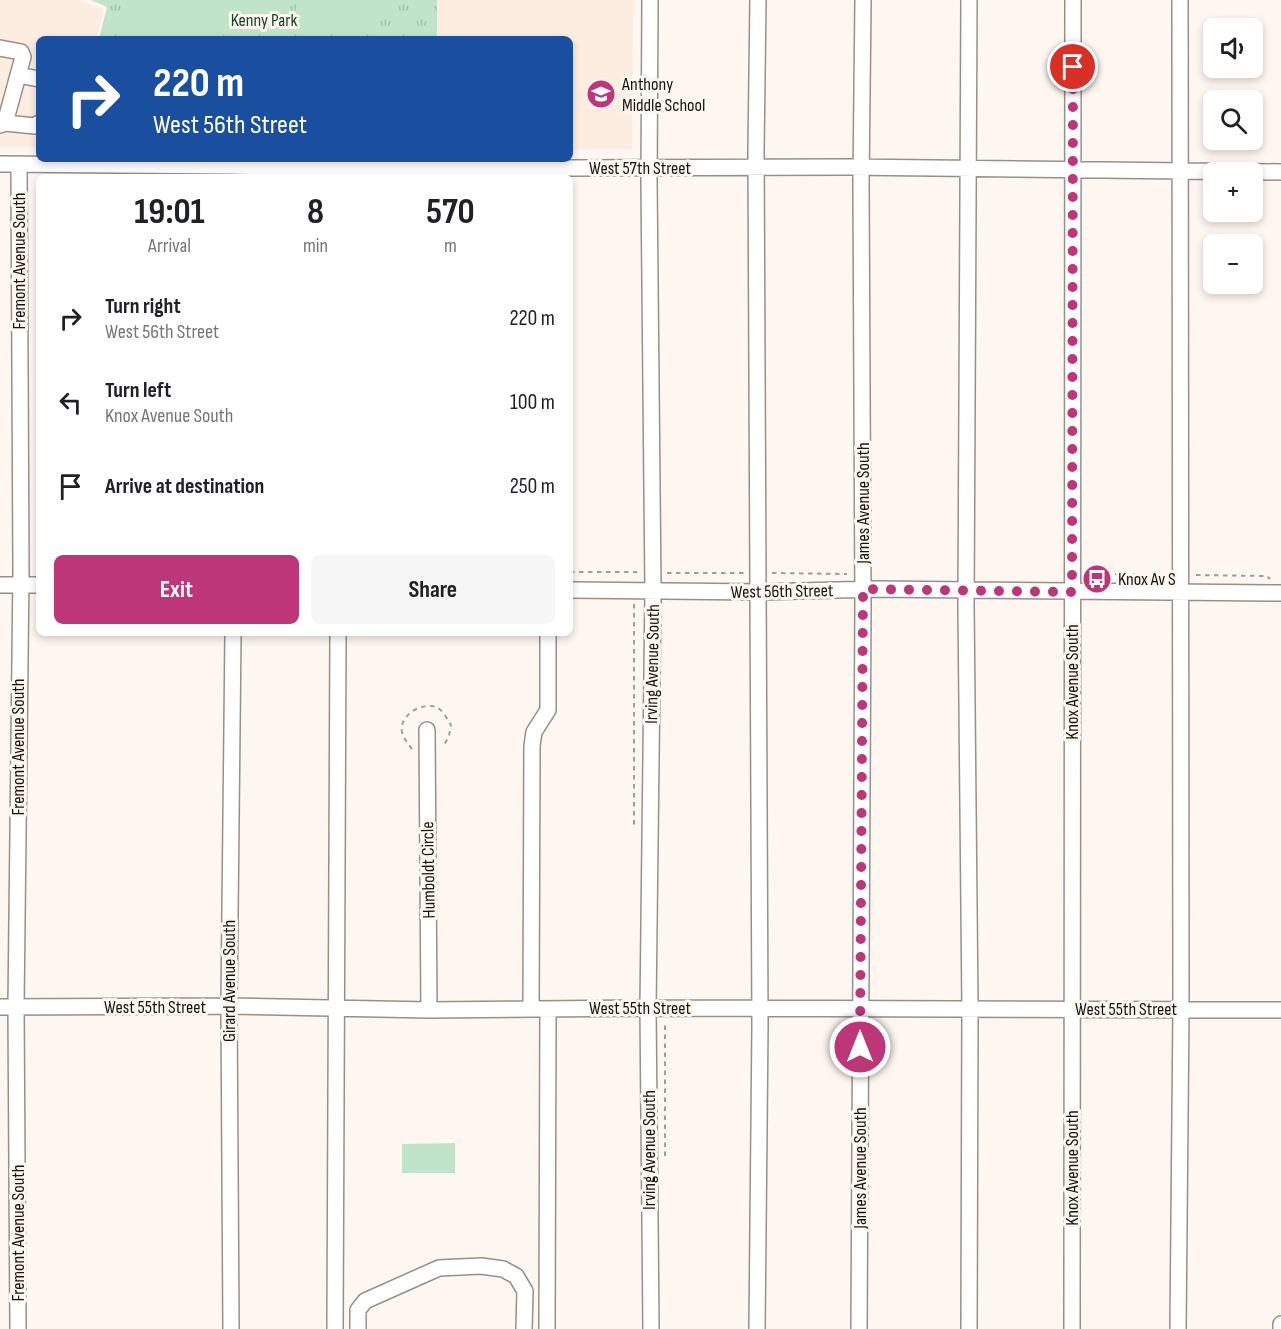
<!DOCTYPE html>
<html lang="en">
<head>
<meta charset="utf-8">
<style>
	body { margin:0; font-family:"Sofia Sans Condensed",sans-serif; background:#f6f6f6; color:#202124; height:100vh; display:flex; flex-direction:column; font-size:22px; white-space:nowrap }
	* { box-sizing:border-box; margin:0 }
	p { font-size:20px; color:#757577 }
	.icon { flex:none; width:33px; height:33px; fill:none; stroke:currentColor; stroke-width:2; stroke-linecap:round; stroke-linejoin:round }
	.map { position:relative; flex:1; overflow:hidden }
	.sheet { position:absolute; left:36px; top:174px; width:537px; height:462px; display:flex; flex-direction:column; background:#fff; border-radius:9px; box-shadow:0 3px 9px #0003 }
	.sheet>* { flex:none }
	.top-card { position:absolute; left:36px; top:36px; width:537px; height:126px; border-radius:9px; box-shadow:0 3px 9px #0003; background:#1a4fa0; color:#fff; overflow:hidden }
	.fabs { position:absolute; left:1203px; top:18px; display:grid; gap:12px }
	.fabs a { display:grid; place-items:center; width:60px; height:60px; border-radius:9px; background:#fff; box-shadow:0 3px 9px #0003; font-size:30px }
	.pin { position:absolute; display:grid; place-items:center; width:51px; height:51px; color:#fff; margin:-26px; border:3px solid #fff; border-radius:50%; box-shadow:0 2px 6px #0007 }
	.me { position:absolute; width:66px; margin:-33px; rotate:0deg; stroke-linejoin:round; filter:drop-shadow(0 0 4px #0008) }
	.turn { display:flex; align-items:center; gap:21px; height:126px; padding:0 18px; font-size:27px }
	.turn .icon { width:78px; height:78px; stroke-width:2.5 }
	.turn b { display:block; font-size:42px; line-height:51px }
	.eta { display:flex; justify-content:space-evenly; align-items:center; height:102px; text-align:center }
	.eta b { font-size:36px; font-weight:700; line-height:42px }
	.action { display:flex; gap:12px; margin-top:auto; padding:12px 18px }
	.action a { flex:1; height:69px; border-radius:9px; background:#bc3678; color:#fff; font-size:24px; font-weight:700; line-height:69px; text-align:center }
	.action a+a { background:#f6f6f6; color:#202124 }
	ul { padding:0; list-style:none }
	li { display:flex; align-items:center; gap:18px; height:84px; padding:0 18px }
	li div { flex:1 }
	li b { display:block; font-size:22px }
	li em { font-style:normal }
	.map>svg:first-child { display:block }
</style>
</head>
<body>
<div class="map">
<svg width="1281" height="1329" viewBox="0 0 1281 1329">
	<defs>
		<pattern id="park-tufts" width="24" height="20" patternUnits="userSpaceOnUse" patternTransform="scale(1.5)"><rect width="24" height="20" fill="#bfe4c9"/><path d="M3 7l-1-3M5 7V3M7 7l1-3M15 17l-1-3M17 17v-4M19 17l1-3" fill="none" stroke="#a3c3ac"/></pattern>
	</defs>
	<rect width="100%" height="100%" fill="#fef6f0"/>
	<!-- built -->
	<path fill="#fdece0" d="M0,0h79l25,9 -8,30h-57v108h-39z
		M437,0h196l-1,149h-62v-110h-133z"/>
	<!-- park -->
	<path fill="url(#park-tufts)" d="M91,0h346v39h-338l8,-32z"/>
	<!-- pitch -->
	<path fill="#bfe4c9" d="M127,0h157l1,33 -61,-1 -2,7h-87l-8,-9z
		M296,0h77v34l-77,-1z
		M455,1143v30h-53v-29z"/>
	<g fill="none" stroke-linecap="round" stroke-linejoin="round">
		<!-- minor casing -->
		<g stroke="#998f89" stroke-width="18">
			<path id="minor" d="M650,0l-1,181 4,410 -5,417 3,321
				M969,0l-3,605 4,403 -1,321
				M0,48l21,4 2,5 -18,66 -5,2
				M18,75l21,4
				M5,123l30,3 4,-3
				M0,164l231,2 108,3 510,-2 432,5
				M0,585h39
				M570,590l189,2 116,-3 406,4
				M427,730l2,280
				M0,1007l229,-1 200,4 219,-2 633,2
				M531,1009l1,-263 2,-14 14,-22v-77
				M18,1329l-2,-322 5,-435 -2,-407
				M231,1329l-2,-323 4,-373
				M335,1329l3,-696
				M358,1329v-19l7,-9 74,-33 42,-2 22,3 13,7 9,15 -1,38
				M547,1329l1,-320
				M757,1329l3,-304 -4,-874 2,-151
				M859,1329l4,-727 -2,-420 2,-182
				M1072,1329l1,-1329
				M1178,1329l3,-320 -1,-1009
				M1281,1329v-5"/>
		</g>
		<!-- path -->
		<path stroke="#a39d98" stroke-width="2" stroke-dasharray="4.5 4.5" stroke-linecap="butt" d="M570,572h66l1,1
			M667,573h78
			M772,573l75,1
			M1088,574l78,1
			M1196,575l71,1 3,3
			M634,604v222
			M412,749c-4,-5 -8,-10 -10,-17 -3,-16 18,-30 34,-25 7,3 11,12 15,18l-2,11 -6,11
			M665,1156v-133"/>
		<!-- minor -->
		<use href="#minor" stroke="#fff" stroke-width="15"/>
	</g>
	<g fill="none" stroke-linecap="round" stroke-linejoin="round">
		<!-- route -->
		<path stroke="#bc3678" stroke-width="10" stroke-dasharray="0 18" d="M860,1047l3,-458 209,3 1,-525"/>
	</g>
	<!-- icons -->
	<defs>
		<g id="school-disc" transform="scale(1.5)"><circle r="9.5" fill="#bc3678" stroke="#fef6f0"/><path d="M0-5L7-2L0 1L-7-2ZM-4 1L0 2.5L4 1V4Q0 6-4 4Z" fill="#fff"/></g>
		<g id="bus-disc" transform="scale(1.5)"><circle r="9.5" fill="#bc3678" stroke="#fef6f0"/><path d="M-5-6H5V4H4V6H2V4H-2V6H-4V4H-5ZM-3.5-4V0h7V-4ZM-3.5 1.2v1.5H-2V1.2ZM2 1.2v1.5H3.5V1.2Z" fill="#fff"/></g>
	</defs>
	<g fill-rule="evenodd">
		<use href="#school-disc" x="601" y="94"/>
		<use href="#bus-disc" x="1097" y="579"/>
	</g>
	<g text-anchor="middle" stroke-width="6" stroke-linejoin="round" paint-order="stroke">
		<!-- park labels -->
		<g font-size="18" fill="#124527" stroke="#fef6f0">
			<text x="264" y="26">Kenny Park</text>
		</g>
		<!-- poi labels -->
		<g font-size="18" fill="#171311" stroke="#fef6f0" text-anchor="start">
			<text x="622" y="90">Anthony<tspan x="622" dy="21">Middle School</tspan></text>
			<text x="1118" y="585">Knox Av S</text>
		</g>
		<!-- street labels -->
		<g font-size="18" fill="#171311" stroke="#fef6f0">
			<text x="640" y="174">West 57th Street</text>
			<text transform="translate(19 261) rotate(-90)" y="6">Fremont Avenue South</text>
			<text transform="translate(863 503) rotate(-90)" y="6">James Avenue South</text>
			<text transform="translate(782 591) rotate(-1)" y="6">West 56th Street</text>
			<text transform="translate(652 664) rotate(-89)" y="6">Irving Avenue South</text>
			<text transform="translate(1072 682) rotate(-90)" y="6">Knox Avenue South</text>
			<text transform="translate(18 747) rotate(-90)" y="6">Fremont Avenue South</text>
			<text transform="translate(428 870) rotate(-91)" y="6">Humboldt Circle</text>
			<text transform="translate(229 981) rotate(-90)" y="6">Girard Avenue South</text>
			<text x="155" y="1013">West 55th Street</text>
			<text x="640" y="1014">West 55th Street</text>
			<text x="1126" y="1015">West 55th Street</text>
			<text transform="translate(649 1150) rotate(-90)" y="6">Irving Avenue South</text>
			<text transform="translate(860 1168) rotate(-90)" y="6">James Avenue South</text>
			<text transform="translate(1072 1168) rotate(-90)" y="6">Knox Avenue South</text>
			<text transform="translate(18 1233) rotate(-90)" y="6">Fremont Avenue South</text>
		</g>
	</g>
</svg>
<div class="fabs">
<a><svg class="icon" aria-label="sound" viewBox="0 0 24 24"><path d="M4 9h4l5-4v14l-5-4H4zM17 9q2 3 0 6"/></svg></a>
<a><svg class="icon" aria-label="search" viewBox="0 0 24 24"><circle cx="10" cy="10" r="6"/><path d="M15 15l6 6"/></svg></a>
<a>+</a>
<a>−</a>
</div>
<div class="pin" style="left:1073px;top:67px;background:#d93025"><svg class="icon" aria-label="arrive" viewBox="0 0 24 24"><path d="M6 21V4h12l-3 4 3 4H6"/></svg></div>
<svg class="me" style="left:860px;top:1047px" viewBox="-20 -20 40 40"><circle r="17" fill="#bc3678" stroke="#fff" stroke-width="3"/><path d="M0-11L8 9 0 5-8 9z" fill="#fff"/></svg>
<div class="top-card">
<div class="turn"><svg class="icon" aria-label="right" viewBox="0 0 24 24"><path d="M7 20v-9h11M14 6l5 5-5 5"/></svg><div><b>220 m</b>West 56th Street</div></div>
</div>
<section class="sheet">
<div class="eta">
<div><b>19:01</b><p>Arrival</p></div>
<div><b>8</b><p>min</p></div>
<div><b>570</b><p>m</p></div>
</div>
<ul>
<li><svg class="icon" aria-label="right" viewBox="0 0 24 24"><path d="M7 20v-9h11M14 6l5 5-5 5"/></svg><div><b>Turn right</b><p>West 56th Street</p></div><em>220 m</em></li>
<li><svg class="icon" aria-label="left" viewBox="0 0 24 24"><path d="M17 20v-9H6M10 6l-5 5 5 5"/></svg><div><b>Turn left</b><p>Knox Avenue South</p></div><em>100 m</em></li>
<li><svg class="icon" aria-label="arrive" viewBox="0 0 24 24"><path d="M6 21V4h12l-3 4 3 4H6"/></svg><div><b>Arrive at destination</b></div><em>250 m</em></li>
</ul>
<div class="action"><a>Exit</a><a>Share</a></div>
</section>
</div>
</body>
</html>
